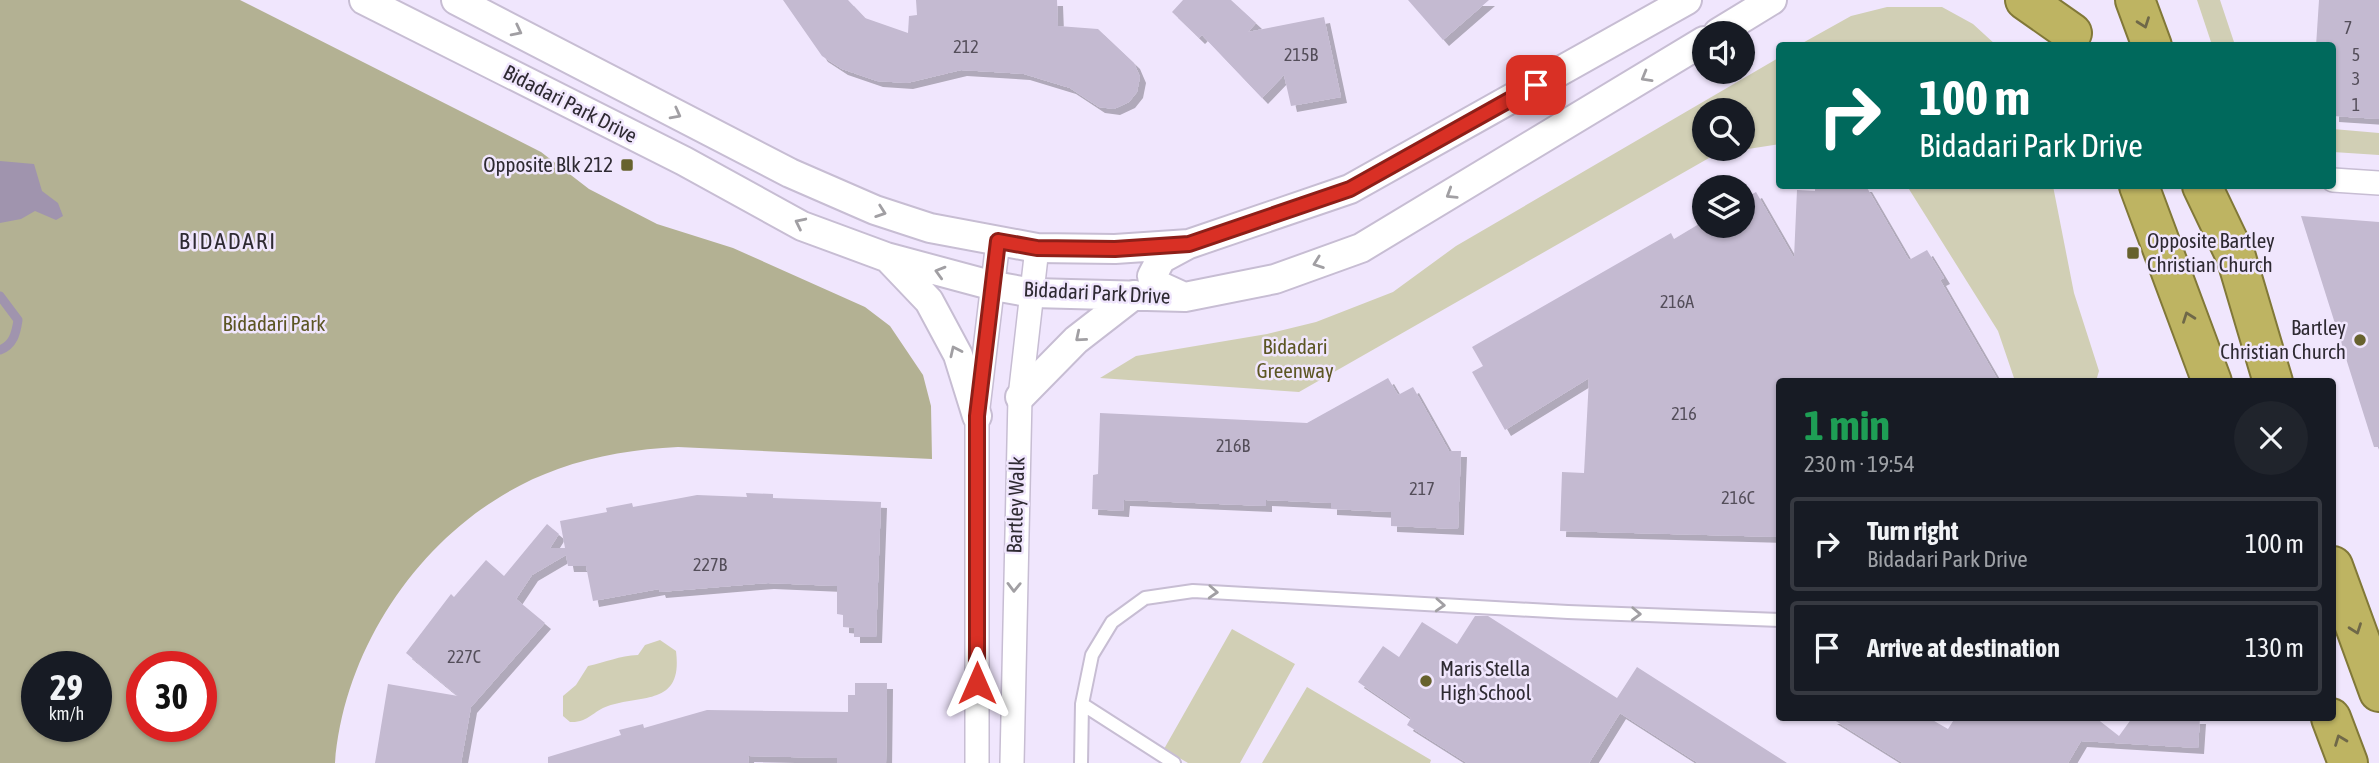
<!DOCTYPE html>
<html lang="en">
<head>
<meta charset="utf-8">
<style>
	body { margin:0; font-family:"Asap Condensed",sans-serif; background:#20242c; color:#f1f3f6; height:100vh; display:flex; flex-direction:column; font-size:26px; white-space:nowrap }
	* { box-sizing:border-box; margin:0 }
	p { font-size:23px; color:#9ea1a6 }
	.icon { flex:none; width:38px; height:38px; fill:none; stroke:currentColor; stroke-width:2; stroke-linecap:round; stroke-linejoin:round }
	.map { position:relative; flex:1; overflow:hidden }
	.details { position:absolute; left:1776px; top:378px; width:560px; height:343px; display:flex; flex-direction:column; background:#171b24; border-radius:7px; box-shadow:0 2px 5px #0004 }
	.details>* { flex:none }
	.banner { position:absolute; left:1776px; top:42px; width:560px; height:147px; border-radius:7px; box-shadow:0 2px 5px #0004; background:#00695c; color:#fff; overflow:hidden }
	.tools { position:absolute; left:1692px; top:21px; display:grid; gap:14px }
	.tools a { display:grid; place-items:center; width:63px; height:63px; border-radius:50%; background:#171b24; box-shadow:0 2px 5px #0004; font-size:35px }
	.speed { position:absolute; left:21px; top:651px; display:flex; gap:14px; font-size:35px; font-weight:700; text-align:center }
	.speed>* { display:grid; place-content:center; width:91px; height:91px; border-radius:50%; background:#171b24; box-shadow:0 2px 5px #0004; line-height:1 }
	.speed small { font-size:18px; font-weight:400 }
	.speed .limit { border:10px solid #d22; background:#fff; color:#111 }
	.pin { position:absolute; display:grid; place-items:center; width:60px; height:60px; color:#fff; margin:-30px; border-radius:14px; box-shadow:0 4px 10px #0006 }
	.me { position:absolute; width:77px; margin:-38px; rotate:0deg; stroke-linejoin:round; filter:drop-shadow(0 0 5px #0008) }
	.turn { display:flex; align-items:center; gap:24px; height:147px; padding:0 28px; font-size:32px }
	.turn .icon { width:91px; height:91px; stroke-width:2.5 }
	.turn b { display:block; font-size:49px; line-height:60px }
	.round { display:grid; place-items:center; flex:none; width:74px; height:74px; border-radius:37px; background:#20242c }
	.head { display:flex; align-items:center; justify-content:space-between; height:119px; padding:0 28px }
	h1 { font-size:42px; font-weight:700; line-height:52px; color:#1e9e55 }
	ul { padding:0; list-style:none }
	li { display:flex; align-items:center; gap:21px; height:94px; margin:0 14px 10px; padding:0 14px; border:4px solid #363941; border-radius:7px }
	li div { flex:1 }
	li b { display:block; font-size:26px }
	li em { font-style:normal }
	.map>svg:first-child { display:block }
</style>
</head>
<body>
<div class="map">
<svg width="2379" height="763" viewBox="0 0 2379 763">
	<defs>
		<filter id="shadow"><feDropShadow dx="6" dy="6" stdDeviation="0" flood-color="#0004"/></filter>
	</defs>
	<rect width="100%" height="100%" fill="#f0e6fd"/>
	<!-- green -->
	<path fill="#d1cfb5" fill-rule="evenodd" d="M2197,0h23l15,45h-23z
		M1887,7h55l31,17 23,21h-197l52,-29z
		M1780,57v87l-64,10 -417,238 -199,-14 36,-22 131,-22 49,-12 77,-30 63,-46zM1743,110v39h-39v-39z
		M2333,129l46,4v22l-46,-3z
		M1907,186h146l21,107 25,78 -3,10h-81l-17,-50z
		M1232,629l63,35 -55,99h-52l-24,-14z
		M660,640l16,11c7,55 -33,43 -68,55 -15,5 -20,17 -38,16l-7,-6v-20l13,-11 12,-19c18,-4 31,-10 50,-11l7,-10z
		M1307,687l124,73 -1,3h-168z"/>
	<!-- forest -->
	<path fill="#b3b193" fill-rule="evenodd" d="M0,0h240l301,152 48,37 68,35 76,24 132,59 25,19 33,49 8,31 1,53 -254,-12c-41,2 -81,8 -120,22 -122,43 -213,167 -223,294h-335zM37,667h59v59h-59zM142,667h59v59h-59z"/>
	<!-- water -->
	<path fill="#a094ae" d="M0,161l34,3 8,27 16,12 5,13 -7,4 -21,-9 -14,8 -21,4z"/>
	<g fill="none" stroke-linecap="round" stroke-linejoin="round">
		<!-- stream -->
		<path stroke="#a094ae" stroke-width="9" d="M0,296l18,24c-2,14 -5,25 -18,30"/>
	</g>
	<!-- building -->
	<path fill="#c4bad1" filter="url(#shadow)" d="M783,0h65l17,18 43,15 1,-17 8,-1 -1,-15h141l1,26 40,3 36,34 6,14 -3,15 -8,10 -15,7 -15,-2 -29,-19 -46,-14 -63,-4 -54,13 -30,-2 -35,-12 -20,-13z
		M1183,0h48l25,23 -8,9 76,-15 17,80 -50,9 -7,-31 -22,23 -60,-63 -3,3 -27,-26z
		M1408,0h81l-46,40z
		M2319,0h60v119l-46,-3v-70h-17z
		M1815,186h51l43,74 18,-10 17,28 -4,2 59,102h-219v155l-220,-6 2,-59 22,1 5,-95 -84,52 -33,-58 11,-6 -11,-19 199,-114 3,6 30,-18v5h39v-27l13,-7 38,66 3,-68 18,1z
		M2301,216l78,6v225h-5z
		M1388,378l10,17 15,-8 36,64h12l-3,78 -67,-3v-14l-60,-3v-6l-65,-3v6l-142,-6 -1,11 -31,-2 1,-34 5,-1 2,-61 207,10z
		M746,493l27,1v4l108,4 -5,135h-22v-9l-11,-1v-12l-6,-1v-28l-69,-3 -108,9 -1,-3 -66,12 -7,-35h-18l-2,-11 -34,20 -16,24 29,24 -74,84 -10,56h-86l13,-79 70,12 -52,-43 45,-59 3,3 32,-37 18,16 43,-52 12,10 -9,14h15l-5,-27 47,-9 -1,-4 26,-5 1,4 64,-12 50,2z
		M1475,616h13l129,82 20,-31 150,96h-89l-78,-50 -31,50h-122l-60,-38 4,-7 -53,-36 25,-36 16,11 23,-35 35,22z
		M855,683h32l-1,80h-49v-5l-89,-2 1,7h-201v-6l73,-22 -2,-5 24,-6 1,4 63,-18 141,2v-17h7z
		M1831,718h98l19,11 7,-11h141l23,18 13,-18h68l-2,30 -117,-7 -13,22h-165z"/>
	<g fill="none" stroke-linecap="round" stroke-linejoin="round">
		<!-- service casing -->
		<g stroke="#c7bdd3" stroke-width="16">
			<path id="service" d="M1082,704l92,59
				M1081,763l1,-59 10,-49 20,-33 33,-24 48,-7 375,21 212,8"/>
		</g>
		<!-- minor casing -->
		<g stroke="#c7bdd3" stroke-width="26">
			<path id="minor" d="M2333,180l46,3
				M977,763v-347l21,-175
				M1012,763l8,-366 17,-149"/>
		</g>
		<!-- tertiary casing -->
		<g stroke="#c7bdd3" stroke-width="32">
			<path id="tertiary" d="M364,0l320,161 118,65 84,31 108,29 39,7 152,4 90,-18 86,-31 343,-207
				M456,0l334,173 85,37 55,18 107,20 78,1 74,-5 161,-55 337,-189
				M1718,33l54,-33
				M889,259l40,42 29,54 19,61
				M1182,296l-22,-10 -8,-10 9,-17 26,-14
				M1020,397l56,-57 58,-45"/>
		</g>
		<!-- trunk casing -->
		<g stroke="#817838" stroke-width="42">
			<path id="trunk" d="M2025,0l47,33
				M2135,0l17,46
				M2139,186l73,196
				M2202,186l34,71 37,125
				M2333,566l46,126
				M2331,718l17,45"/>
		</g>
		<!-- service -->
		<use href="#service" stroke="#fff" stroke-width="12"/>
		<!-- minor -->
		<use href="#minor" stroke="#fff" stroke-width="23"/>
		<!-- tertiary -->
		<use href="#tertiary" stroke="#fff" stroke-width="28"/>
		<!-- trunk -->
		<use href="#trunk" stroke="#beb462" stroke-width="38"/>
	</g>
	<!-- one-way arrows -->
	<defs><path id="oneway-chevron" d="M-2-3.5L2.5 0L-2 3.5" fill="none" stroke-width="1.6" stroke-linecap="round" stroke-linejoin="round" transform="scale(1.75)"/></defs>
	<g stroke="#6f6848">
		<use href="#oneway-chevron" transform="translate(2144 23) rotate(70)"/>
		<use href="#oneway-chevron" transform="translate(2188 317) rotate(-110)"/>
		<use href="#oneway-chevron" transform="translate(2356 629) rotate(70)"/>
		<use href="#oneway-chevron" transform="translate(2340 740) rotate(-111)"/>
	</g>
	<g stroke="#a19fa3">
		<use href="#oneway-chevron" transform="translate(517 31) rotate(27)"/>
		<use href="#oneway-chevron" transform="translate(1646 77) rotate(150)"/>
		<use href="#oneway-chevron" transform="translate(676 114) rotate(28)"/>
		<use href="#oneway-chevron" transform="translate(1451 194) rotate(148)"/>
		<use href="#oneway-chevron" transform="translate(881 212) rotate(19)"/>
		<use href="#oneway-chevron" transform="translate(800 223) rotate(-154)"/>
		<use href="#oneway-chevron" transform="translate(1318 263) rotate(160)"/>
		<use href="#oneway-chevron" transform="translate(940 272) rotate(-164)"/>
		<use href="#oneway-chevron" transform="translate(1080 337) rotate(140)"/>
		<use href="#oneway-chevron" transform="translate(955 351) rotate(-115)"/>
		<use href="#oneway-chevron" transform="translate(1014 587) rotate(91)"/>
		<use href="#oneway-chevron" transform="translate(1213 592) rotate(3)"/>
		<use href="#oneway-chevron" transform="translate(1440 605) rotate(3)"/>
		<use href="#oneway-chevron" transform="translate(1636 614) rotate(2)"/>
	</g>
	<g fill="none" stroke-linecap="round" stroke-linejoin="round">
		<!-- route casing -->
		<g stroke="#8d1f18" stroke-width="18">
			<path id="route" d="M977,683v-267l21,-175 39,7 78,1 74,-5 161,-55 186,-104"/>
		</g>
		<!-- route -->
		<use href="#route" stroke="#d93025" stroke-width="12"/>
	</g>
	<!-- markers -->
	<g fill="#67622e" stroke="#f0e6fd" stroke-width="2.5">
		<rect x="620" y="158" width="14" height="14" rx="3.5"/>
		<rect x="2126" y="246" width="14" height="14" rx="3.5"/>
		<circle cx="2360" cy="340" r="7"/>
		<circle cx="1426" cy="681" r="7"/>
	</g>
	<g text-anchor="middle" stroke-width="5" stroke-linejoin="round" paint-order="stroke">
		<!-- number labels -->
		<g font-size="18" fill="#544e5a">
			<text x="2348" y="34">7</text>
			<text x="966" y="53">212</text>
			<text x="1301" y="61">215B</text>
			<text x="2356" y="61">5</text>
			<text x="2356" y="85">3</text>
			<text x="2356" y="111">1</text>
			<text x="1677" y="308">216A</text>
			<text x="1684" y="420">216</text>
			<text x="1233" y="452">216B</text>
			<text x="1422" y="495">217</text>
			<text x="1738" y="504">216C</text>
			<text x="710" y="571">227B</text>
			<text x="464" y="663">227C</text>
		</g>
		<!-- street labels -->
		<g font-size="21" fill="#2e2a32" stroke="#f0e6fd">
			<text transform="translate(570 104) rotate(27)" y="7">Bidadari Park Drive</text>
			<text transform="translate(1097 293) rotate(3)" y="7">Bidadari Park Drive</text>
			<text transform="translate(1016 505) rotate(-88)" y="7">Bartley Walk</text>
		</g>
		<!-- poi labels -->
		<g font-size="21" fill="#2e2a32" stroke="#f0e6fd" text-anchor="end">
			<text x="613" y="172">Opposite Blk 212</text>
			<text x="2147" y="248" text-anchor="start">Opposite Bartley<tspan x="2147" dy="24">Christian Church</tspan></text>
			<text x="2346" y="335">Bartley<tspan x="2346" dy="24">Christian Church</tspan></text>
			<text x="1440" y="676" text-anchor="start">Maris Stella<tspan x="1440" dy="24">High School</tspan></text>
		</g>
		<!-- park labels -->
		<g font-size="21" fill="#5c5624" stroke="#f0e6fd">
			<text x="274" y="331">Bidadari Park</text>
			<text x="1295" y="354">Bidadari<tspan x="1295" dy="24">Greenway</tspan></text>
		</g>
		<!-- neighbourhood labels -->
		<g font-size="23" letter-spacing="2" fill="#2e2a32" stroke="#f0e6fd">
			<text x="228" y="249">BIDADARI</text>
		</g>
	</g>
</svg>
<div class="tools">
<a><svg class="icon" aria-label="sound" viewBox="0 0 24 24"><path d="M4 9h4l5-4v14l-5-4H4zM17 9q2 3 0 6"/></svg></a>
<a><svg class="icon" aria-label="search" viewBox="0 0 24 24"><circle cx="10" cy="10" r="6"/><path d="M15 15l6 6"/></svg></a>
<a><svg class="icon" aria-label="layers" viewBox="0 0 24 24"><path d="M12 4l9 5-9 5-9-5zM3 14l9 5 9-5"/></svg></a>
</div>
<div class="speed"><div>29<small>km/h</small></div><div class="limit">30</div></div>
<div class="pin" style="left:1536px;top:85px;background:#d93025"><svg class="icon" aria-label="arrive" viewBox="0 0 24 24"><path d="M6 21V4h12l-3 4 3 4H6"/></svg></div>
<svg class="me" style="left:977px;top:683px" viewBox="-20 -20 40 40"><path d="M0-17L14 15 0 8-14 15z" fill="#d93025" stroke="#fff" stroke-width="4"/></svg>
<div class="banner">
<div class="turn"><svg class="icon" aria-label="right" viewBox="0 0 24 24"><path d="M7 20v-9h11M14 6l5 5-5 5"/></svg><div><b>100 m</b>Bidadari Park Drive</div></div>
</div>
<section class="details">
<div class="head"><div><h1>1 min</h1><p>230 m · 19:54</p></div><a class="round"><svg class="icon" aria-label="close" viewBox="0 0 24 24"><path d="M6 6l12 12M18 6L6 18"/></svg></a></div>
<ul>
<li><svg class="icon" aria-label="right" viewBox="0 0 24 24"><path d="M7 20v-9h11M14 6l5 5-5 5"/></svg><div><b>Turn right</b><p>Bidadari Park Drive</p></div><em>100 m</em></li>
<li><svg class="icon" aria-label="arrive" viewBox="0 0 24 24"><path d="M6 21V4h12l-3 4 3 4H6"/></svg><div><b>Arrive at destination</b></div><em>130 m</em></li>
</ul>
</section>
</div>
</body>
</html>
